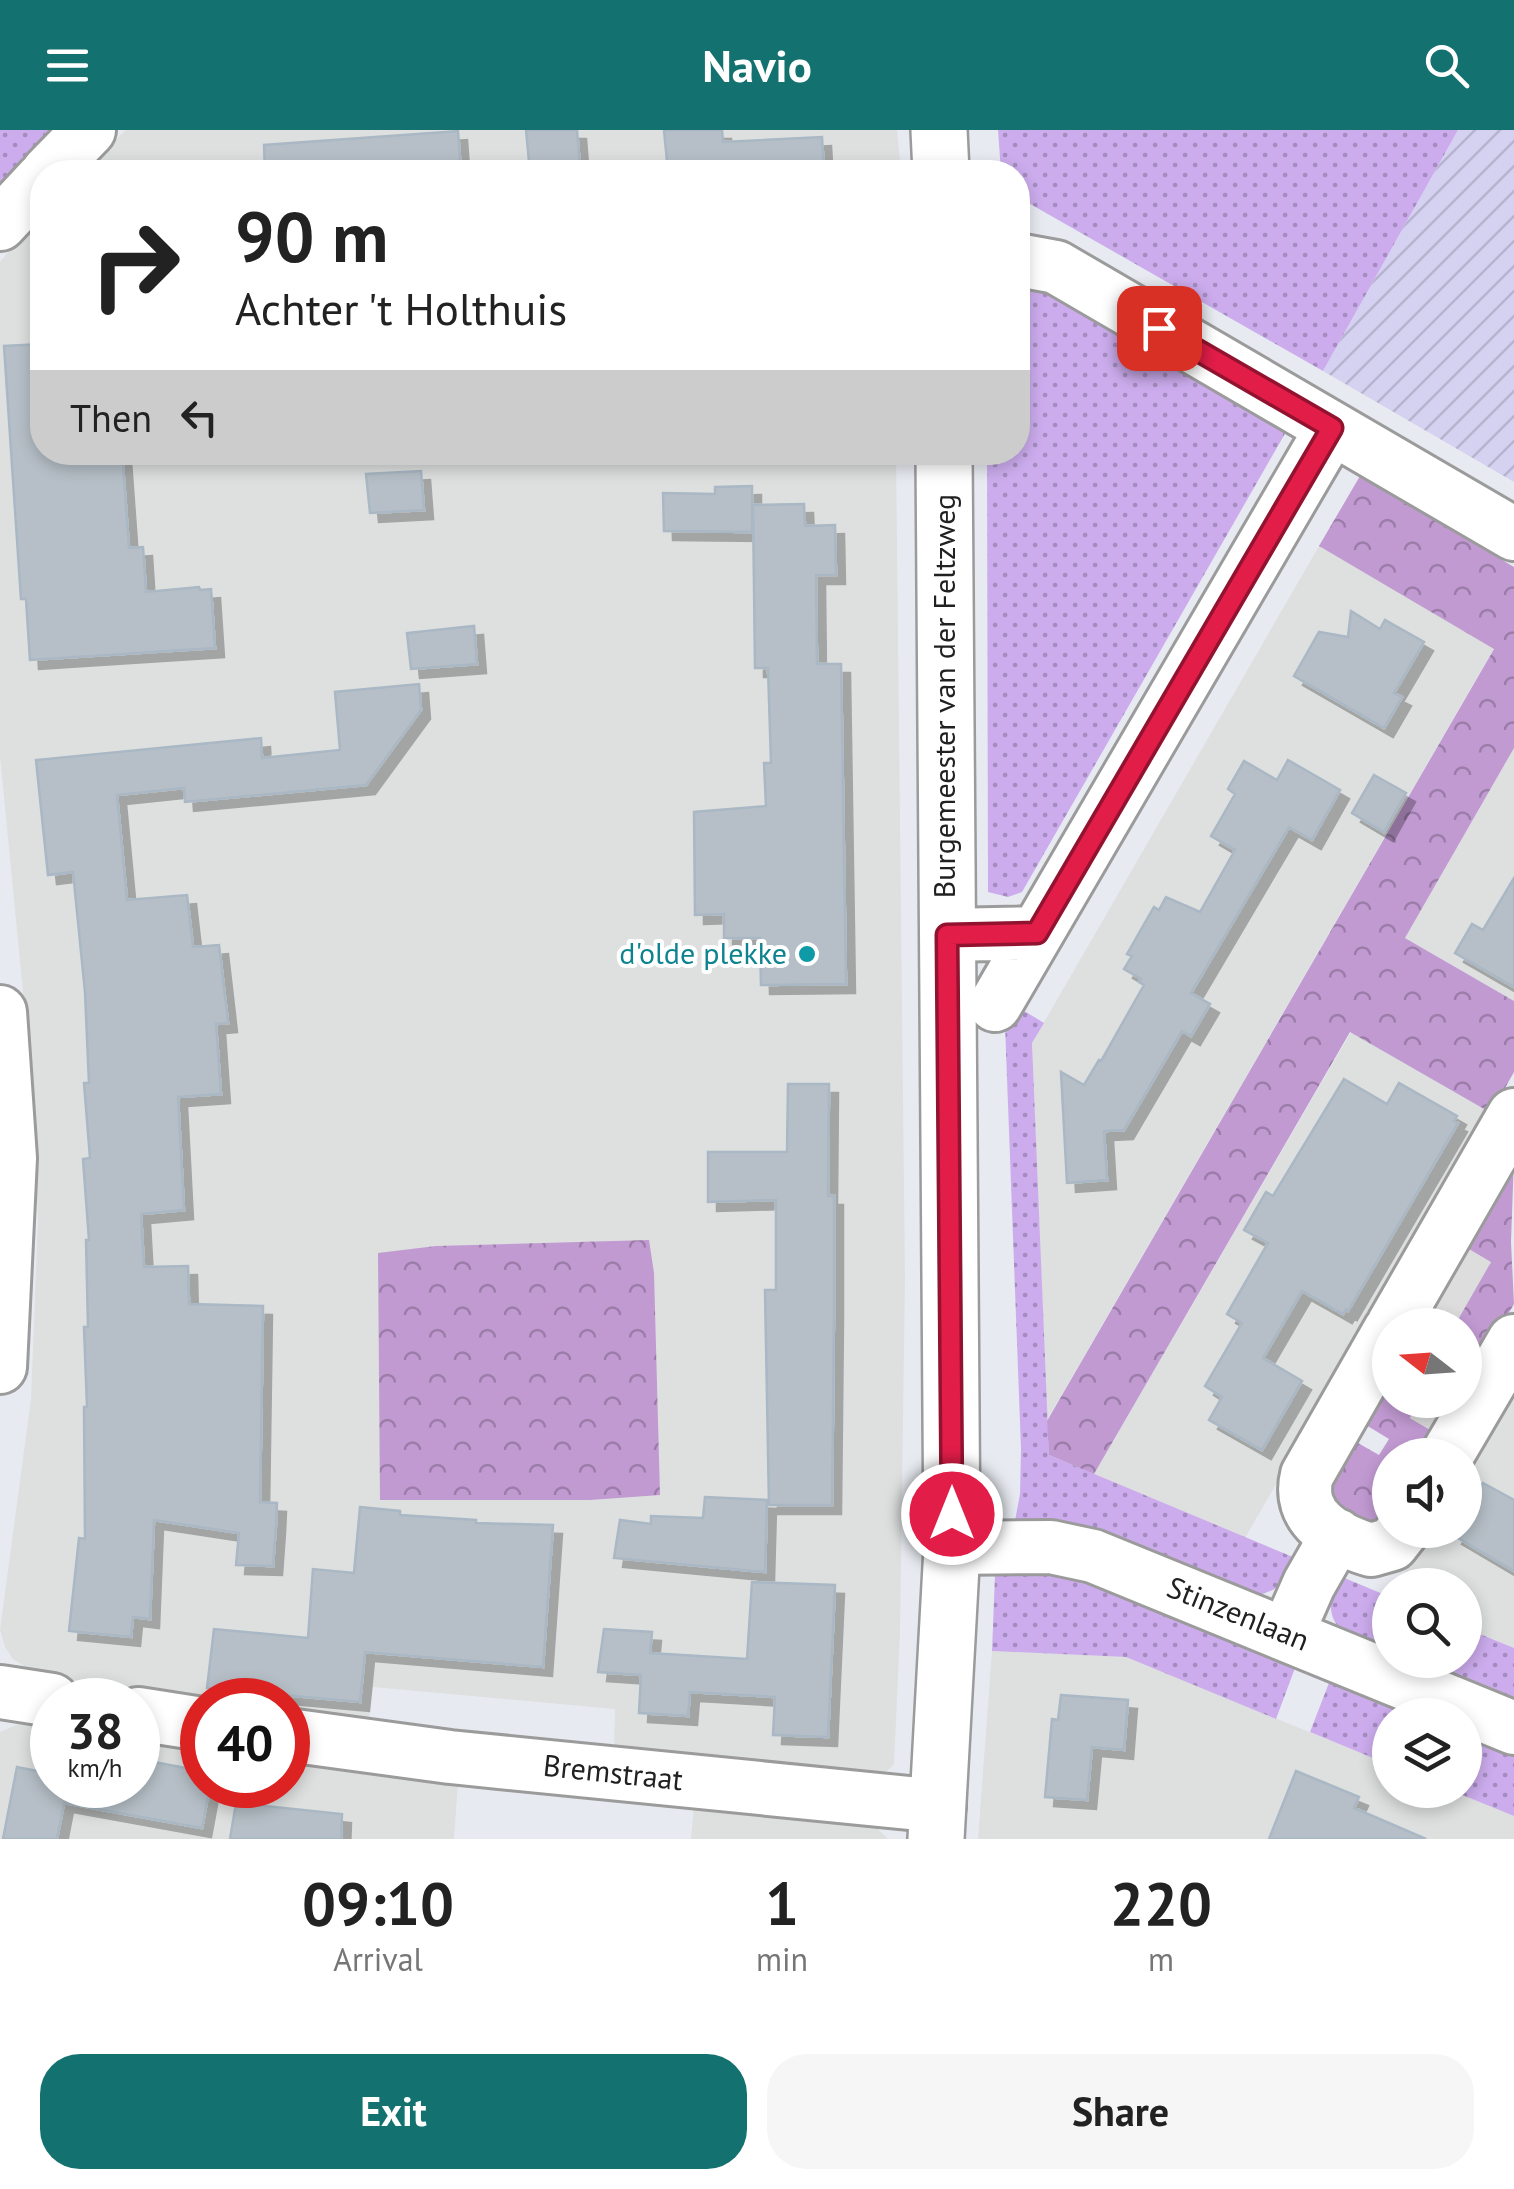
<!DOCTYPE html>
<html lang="en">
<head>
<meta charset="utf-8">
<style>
	body { margin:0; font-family:"PT Sans",sans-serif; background:#f6f6f6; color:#222; height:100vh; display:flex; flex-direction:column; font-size:38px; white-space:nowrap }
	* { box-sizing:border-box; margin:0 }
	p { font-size:32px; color:#767676 }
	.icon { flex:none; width:55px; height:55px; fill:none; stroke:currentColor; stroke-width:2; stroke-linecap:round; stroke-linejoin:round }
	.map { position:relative; height:1709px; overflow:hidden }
	.panel { display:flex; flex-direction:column; background:#fff; flex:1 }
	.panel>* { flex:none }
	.guide { position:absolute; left:30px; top:30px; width:1000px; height:305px; border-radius:40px; box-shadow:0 5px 15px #0003; background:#fff; color:#222; overflow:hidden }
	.needle { width:65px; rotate:287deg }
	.fabs { position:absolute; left:1372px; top:1178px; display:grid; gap:20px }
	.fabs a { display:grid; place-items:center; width:110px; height:110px; border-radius:50%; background:#fff; box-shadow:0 5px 15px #0003; font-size:50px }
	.speed { position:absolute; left:30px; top:1548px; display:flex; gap:20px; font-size:50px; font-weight:700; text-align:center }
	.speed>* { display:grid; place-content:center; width:130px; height:130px; border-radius:50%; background:#fff; box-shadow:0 5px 15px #0003; line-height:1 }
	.speed small { font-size:25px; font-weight:400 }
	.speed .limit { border:15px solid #d22; background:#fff; color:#111 }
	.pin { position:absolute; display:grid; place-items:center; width:85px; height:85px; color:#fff; margin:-42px; border-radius:20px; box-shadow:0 5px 15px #0006 }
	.me { position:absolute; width:110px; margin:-55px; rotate:0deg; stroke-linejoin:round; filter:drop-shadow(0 0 8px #0008) }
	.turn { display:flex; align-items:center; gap:35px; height:210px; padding:0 40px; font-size:45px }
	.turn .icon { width:130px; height:130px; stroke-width:2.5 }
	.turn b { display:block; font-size:70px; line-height:85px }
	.then { display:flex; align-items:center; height:95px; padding:0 40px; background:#0003; gap:20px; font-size:38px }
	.eta { display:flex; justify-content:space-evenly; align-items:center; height:170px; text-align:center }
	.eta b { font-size:60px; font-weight:700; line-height:70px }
	.action { display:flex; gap:20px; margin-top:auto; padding:20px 40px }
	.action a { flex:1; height:115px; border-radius:40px; background:#13716f; color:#fff; font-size:40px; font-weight:700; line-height:115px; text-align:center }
	.action a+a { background:#f6f6f6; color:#222 }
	header { display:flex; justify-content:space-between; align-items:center; height:130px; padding:0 40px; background:#13716f; color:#fff; font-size:45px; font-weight:700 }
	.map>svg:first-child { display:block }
</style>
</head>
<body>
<header><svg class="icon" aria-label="menu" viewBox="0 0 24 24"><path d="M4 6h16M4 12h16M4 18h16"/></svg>Navio<svg class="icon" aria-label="search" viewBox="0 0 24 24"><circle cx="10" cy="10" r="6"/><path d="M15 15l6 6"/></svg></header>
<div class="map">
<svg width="1514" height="1709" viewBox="0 0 1514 1709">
	<defs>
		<pattern id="farmland-furrows" width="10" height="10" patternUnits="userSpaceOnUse" patternTransform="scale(2.5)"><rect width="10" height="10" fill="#d4d2f0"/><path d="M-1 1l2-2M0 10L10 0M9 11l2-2" fill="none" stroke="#b6b4ce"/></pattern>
		<pattern id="grass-dots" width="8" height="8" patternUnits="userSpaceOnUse" patternTransform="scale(2.5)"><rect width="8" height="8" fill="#ccaced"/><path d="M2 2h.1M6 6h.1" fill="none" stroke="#a58cc0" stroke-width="1.8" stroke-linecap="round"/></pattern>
		<pattern id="forest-crowns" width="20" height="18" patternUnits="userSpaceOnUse" patternTransform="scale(2.5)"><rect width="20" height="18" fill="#c19ad2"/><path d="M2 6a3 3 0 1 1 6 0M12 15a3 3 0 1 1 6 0" fill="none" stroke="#9c7daa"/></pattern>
		<filter id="shadow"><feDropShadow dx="9" dy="9" stdDeviation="0" flood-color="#0004"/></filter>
	</defs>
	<rect width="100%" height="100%" fill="#e7ebf1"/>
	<!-- residential -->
	<path fill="#dedfdf" d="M126,0h771l4,42h-820z
		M42,82v240l854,1 9,826 -5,353 -6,132 -11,11 -269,-24 1,-42 -242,-22 -5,36 -80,-12v-11h-77l-172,-25 -26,-16 -8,-12 -5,-17 31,-231 7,-179 -4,-115 -34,-349v-494z
		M1319,416l175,102 -447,772 -15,-377z
		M1514,618v253l-109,-63z
		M1351,902l140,81 -246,425 -151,-64z
		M1514,1253v265l-49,-20v-43h-68l32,-55h36v-63z
		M992,1521l134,6 264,108v25h60l64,26v23h-536z
		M21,1593l31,2v60h86v-47l64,10v37h86v-25l170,22 -4,57h-454v-107z
		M694,1676l180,19 14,14h-197z"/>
	<!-- farmland -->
	<path fill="url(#farmland-furrows)" d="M1458,0h56v352l-191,-111z"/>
	<!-- grass -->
	<path fill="url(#grass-dots)" d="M0,0h66l-66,68z
		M998,0h460l-135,241 -305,-174v-25h-17z
		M1018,142l276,146 -272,474 -14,5 -20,-5 -1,-439 31,-1z
		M1016,876l28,17 -12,20 17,412 251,105c-12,25 -29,35 -56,37l-230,-71 6,-32 1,-45 -16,-424z
		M1009,1438h61l228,92 -22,59 -150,-62 -134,-6 3,-76z
		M1335,1444l55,23v60c-46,-24 -70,-25 -55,-83z
		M1465,1498l49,20v60l-116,-48h67z
		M1332,1545l87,40h-29v50l-80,-33z
		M1465,1599l49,21v66l-64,-26h15z"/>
	<!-- forest -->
	<path fill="url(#forest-crowns)" d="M1360,346l154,91v181l-109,190 109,63v71l-23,41 -141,-81 -256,442 -45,-19 -2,-34 447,-772 -175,-103z
		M1514,1027l-3,85 3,62 -40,69 -9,-6v-42h-49l10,-17 65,-45 -29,-18z
		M649,1110l5,33 6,222 -70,5h-210l-2,-247 58,-7z
		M1390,1241v29h30l-10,18 29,17 -12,20h-37v64l-8,8 -51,-19 -7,-24 27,-45 28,16 10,-16 -28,-17z"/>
	<!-- parking -->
	<path fill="#ddd" d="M1462,1115l29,17 -36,63 -29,-17z
		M1420,1270h39l-20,35 -29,-17z"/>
	<!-- building -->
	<path fill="#b6bfc7" stroke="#a9b8c4" stroke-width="2.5" filter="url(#shadow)" d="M526,0h51l3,38 -50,4z
		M664,0h58l1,12 99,-5 2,35h-156z
		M458,1l3,41h-196l-1,-27z
		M42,214v108h80l7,96 14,-1 3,45 53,-5 1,3 11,-1 4,59 -185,12 -4,-61h-5l-17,-253z
		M421,341l3,39 -54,3 -4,-39z
		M752,356v46l-88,-1 -1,-38 52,1v-7z
		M804,374l1,22 30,-1 1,50h-20l1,89h24l5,320 -85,1 -1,-47h-36v-24l-29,1 -1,-103 72,-6 -2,-43h7l-3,-95h-13l-2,-163z
		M1351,481l29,18 5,-9 39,22 -30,51 8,4 -18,31 -90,-52 25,-44 29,5z
		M474,496l3,38 -66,5 -4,-36z
		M419,554l2,26 -55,75 -181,17 -1,-14 -67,7 10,105 60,-5 6,52 26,-2 9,78 -12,1 5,70 -43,3 6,113 -43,4 3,53 44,-1 1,38 74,2 -3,196 17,1 -1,21 -3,42 -37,-1 3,-32 -85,-13 -4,99 -17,-2 -2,20 -62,-6 10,-93 6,1 -1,-132h3l-3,-80h4l-2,-87h3l-6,-81 7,-1 -6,-75h5l-4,-91 -12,-120 -25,3 -12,-115 225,-22 1,20 78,-8 -5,-58z
		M1288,630l52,30 -28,50 -23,-13 -98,166 19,11 -19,32 -9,-5 -58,99 -20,1 3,49 -40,3 -6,-111 23,13 15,-25 2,1 43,-76 -5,-3 2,-3 -17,-10 8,-13 -5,-2 27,-47 5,3 7,-13 34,15 35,-62 -24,-14 24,-42 -7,-5 16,-28 33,19z
		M1374,645l32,18 -22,39 -32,-19z
		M1514,748v109l-59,-34 17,-29 11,6z
		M1344,949l43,25 12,-21 58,33 -3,5 4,2 -110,188 -2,-2 -3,5 -41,-23 -39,67 39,23 -40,69 -53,-30 13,-23 -17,-11 37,-63 -15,-9 41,-71 -24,-13 22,-38 7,4z
		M788,954h41l-1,112h6v113l-2,196h-63l-4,-215h11v-90l-68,2v-50h79z
		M1483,1353l31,17v71l-61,-36 3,-5h9v-16z
		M705,1367l62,3 -2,72 -151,-14 6,-38 31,4v-8l52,2z
		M360,1377l40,4v4l76,5v3l77,2 -10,142 -178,-15 -5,50 -153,-14 7,-59 94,9 5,-69 41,4z
		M752,1452l83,3 -7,152 -55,-2 2,-38 -85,-5 -2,24 -49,-3 2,-38 -43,-3 6,-43 48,3 -2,21 97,6z
		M1061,1565l67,5 -4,50 -32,-3 -5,53 -42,-3 7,-78 6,1z
		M138,1629l64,12v14h8l-8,43 -138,-25 -7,36h-54l14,-72 35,7v11h86z
		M1296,1641l63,26 -5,11 72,31h-157z
		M236,1673l106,11 -1,25h-111z"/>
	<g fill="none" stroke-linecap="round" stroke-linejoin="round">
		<!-- minor casing -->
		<g stroke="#9b9b9b" stroke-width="58">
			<path id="minor" d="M48,42l41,-42
				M0,94l42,-45
				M1018,130l38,7 458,267
				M947,805l90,-2
				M995,875l337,-577
				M0,882l10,146 -10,209
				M1393,1195l121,-210
				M1390,1200l-83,145c-11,43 27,64 64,75l21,-6 11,-14
				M1447,1325l67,-114
				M952,1418l99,-1 42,9 421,172
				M1287,1504l22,-50 28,-49
				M0,1562l52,8
				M138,1584l64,10
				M288,1605l162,22 489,49"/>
		</g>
		<!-- tertiary casing -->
		<g stroke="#9b9b9b" stroke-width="60">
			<path id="tertiary" d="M939,0l2,42
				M936,1709l16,-291 -8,-1096"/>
		</g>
		<!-- minor -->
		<use href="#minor" stroke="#fff" stroke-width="52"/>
		<!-- tertiary -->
		<use href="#tertiary" stroke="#fff" stroke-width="55"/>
	</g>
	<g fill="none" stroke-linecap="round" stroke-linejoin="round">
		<!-- route casing -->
		<g stroke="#92132f" stroke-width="25">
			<path id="route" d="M952,1384l-5,-579 90,-2 295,-505 -173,-100"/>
		</g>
		<!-- route -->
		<use href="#route" stroke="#e11d48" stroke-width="18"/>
	</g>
	<!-- markers -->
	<circle fill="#0f9aa8" stroke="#fff" stroke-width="4" cx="807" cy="824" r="10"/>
	<g text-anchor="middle" stroke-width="8" stroke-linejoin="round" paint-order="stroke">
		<!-- street labels -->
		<g font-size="30" fill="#212121" stroke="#fff">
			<text transform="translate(945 566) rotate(-90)" y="10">Burgemeester van der Feltzweg</text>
			<text transform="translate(1238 1484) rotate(22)" y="10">Stinzenlaan</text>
			<text transform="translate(613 1643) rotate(6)" y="10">Bremstraat</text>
		</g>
		<!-- culture labels -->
		<g font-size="30" fill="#0d838f" stroke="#fff" text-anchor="end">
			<text x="787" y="834">d'olde plekke</text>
		</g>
	</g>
</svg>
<div class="fabs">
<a><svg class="needle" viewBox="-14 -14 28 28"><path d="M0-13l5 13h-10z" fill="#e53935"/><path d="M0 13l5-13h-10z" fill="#767676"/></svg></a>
<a><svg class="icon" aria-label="sound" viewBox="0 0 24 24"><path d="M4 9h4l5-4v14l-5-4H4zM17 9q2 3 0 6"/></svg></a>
<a><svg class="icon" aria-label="search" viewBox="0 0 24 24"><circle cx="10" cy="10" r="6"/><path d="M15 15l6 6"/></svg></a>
<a><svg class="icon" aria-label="layers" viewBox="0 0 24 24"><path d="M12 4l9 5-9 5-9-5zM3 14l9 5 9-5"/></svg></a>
</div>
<div class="speed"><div>38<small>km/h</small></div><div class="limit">40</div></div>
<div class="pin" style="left:1159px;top:198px;background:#d93025"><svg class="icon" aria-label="arrive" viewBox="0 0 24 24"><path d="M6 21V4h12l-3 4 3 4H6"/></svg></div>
<svg class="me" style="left:952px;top:1384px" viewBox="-20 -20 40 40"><circle r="17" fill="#e11d48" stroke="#fff" stroke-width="3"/><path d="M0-11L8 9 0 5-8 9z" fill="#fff"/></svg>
<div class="guide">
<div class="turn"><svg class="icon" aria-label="right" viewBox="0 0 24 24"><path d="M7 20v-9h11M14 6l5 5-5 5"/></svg><div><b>90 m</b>Achter 't Holthuis</div></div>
<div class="then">Then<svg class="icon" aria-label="left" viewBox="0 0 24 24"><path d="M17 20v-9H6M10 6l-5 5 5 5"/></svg></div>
</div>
</div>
<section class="panel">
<div class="eta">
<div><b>09:10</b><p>Arrival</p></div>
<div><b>1</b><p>min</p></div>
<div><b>220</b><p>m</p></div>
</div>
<div class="action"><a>Exit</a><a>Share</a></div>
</section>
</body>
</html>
